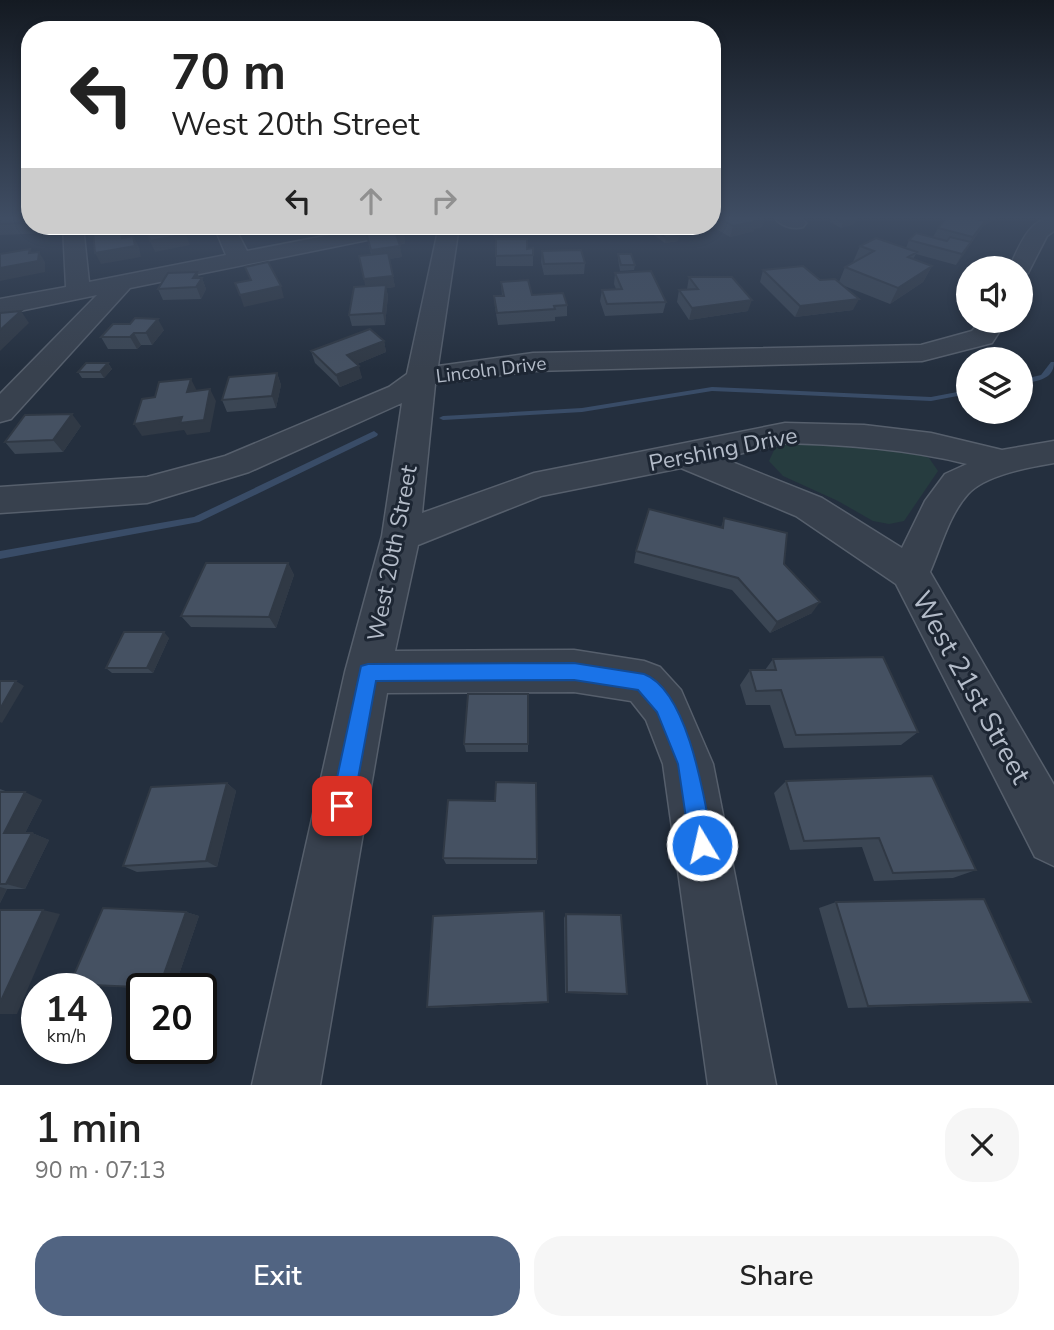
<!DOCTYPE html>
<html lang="en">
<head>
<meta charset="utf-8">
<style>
	body { margin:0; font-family:"Nunito Sans",sans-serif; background:#f6f6f6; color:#222; height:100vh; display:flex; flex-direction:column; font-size:26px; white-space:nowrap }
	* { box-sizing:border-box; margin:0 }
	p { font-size:23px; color:#767676 }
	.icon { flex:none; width:38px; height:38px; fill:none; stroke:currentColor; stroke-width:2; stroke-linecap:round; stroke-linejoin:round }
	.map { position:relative; height:1085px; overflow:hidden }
	.drawer { display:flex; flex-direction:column; background:#fff; flex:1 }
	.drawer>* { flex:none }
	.top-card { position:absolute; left:21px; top:21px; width:700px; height:214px; border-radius:28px; box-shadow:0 4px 10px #0003; background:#fff; color:#222; overflow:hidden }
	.buttons { position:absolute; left:956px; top:256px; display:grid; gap:14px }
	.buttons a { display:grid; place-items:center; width:77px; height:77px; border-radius:50%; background:#fff; box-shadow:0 4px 10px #0003; font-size:35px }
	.speed { position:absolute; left:21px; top:973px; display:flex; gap:14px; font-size:35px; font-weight:700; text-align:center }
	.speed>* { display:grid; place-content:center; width:91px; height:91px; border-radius:50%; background:#fff; box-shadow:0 4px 10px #0003; line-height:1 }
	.speed small { font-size:18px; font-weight:400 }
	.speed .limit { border:4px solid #111; border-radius:10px; background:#fff; color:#111 }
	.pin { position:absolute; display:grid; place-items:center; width:60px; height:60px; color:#fff; margin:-30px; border-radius:14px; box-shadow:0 4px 10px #0006 }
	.me { position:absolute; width:77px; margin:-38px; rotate:351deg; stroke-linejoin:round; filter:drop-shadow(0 0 5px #0008) }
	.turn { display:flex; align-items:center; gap:24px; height:147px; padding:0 35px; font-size:32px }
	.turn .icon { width:91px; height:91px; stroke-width:2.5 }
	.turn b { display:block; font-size:49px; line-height:60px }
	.lanes { display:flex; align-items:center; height:66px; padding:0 35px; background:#0003; justify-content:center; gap:35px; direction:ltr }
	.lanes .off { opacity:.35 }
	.round { display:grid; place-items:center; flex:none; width:74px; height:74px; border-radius:28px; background:#f6f6f6 }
	.overview { display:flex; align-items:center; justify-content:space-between; height:119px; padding:0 35px }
	h1 { font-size:42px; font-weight:600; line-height:52px }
	.cta { display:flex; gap:14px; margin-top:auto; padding:14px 35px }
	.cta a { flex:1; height:80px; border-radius:28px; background:#516482; color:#fff; font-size:28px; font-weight:600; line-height:80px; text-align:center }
	.cta a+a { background:#f6f6f6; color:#222 }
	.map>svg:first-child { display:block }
</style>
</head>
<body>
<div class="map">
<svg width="1054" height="1085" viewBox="0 0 1054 1085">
	<rect width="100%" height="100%" fill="#242f3e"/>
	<!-- green -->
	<path fill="#263c3f" d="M792,443l122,9 15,6 9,13 -34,50 -15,3 -16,-3 -35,-20 -55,-25 -14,-15 6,-13z"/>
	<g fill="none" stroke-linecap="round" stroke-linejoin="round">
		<!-- stream -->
		<path fill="#394c67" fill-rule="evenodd" d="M1051,362h3c0,19 -19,19 -34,22v-4l21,-5z
			M712,387l219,10 37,-7v4l-37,7 -219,-10 -130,21 -139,8 -4,-2 4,-2 139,-8z
			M374,431l4,3 -1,2 -178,86 -199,37v-8l194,-34z"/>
		<!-- minor casing -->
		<g stroke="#565f6c" stroke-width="3">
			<path id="minor" d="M774,217h26l6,6 -3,4c-10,3 -23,-1 -29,-10z
				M1054,217v14l-7,5 -19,37 -8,2v-7h-11c10,-20 19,-50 45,-51z
				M63,226h20l6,56 137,-27 -12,-29h20l13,25 129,-25h41l-3,4 -7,2 -277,56 -119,131 -11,3v-28l97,-99 -97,20v-16l66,-12z
				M439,226h20l-21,140 95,-13 388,-8 51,-14 9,-11h26l-15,23 -70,18 -389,10 -98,13 -13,129 112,-40 251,-50 79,2 67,8 71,17 52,-9v22c-24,4 -69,12 -86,31 -19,21 -27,53 -38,78l124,213v81l-19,-9 -139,-273 -100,-68 -115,-48 -140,28 -123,49 -23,106 179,-1 70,11 16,6 21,23 32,74 63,321h-68l-45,-321 -17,-44 -15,-19 -57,-9 -187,1 -67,392h-68l93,-413 37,-136 20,-133 -153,69 -102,31 -147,10v-26l147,-10 78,-21 164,-69 18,-13zM785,443c62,2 121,6 182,21l-22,10 -20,27 -23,47 -80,-50 -100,-40z"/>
		</g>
		<!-- minor -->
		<use href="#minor" fill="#38414e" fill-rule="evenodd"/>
	</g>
	<!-- wall -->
	<path fill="#3b4654" d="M0,217h30v9h28l-8,7 -50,2z
		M712,217h53l-3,10 -8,2v2l-24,6 -19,-11h1z
		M832,217l24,2 -2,5 -13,4 -11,-6z
		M947,217h51l-15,9 -27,39 -40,-11 -3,5 19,7 -9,16 -33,22 -48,-19 11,25 -58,7 -35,-35 3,-12 57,10 19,2 6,-15 8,-5 7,-16 46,2 3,-8 24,-3 5,-9z
		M484,226h37v4l-26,7 -11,-9z
		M535,226h37v1l-16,4 -6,-4 -11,2z
		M653,228l25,13 -13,2 -13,-9z
		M366,232l38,1 1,11h-6l3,13 -13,2 6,28 -9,1 2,8 -3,29 -33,1 -3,-11 16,-29 6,-32z
		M527,249l6,6v11h-37v-10z
		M542,251l43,12 -1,11 -40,1 -3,-13z
		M618,254l17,11 -1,5 -14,1 -2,-12z
		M197,272l2,6h3l4,11 -5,10 -38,1 -5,-11z
		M615,273l51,29 -3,11 -58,3 -5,-15 2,-11 14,-1 -2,-5z
		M689,277l59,34 -59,9 -12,-18 2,-12h8v-1z
		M501,282l31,13 35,10v11l-12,1v4l-57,4 -3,-17 -1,-12h8z
		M164,330l-12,15h-11l-4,4h-29l-7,-12z
		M384,341l2,11 -29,12 5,14 -22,9 -25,-24 -4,-12z
		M108,363l4,6 -8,9h-22l-4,-6z
		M277,373l4,12 -5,23 -49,4 -5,-12z
		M81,426l-18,26 -48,2 -10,-12z
		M724,518l60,46 28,49 -42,20 -38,-43 -98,-27 2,-12 85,-23z
		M288,563l6,12 -18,53 -85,-1 -10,-11z
		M169,638l-16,35h-41l-6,-5z
		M773,659l145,73 -17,13 -117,3 -14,-43h-24l-6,-20 10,-15h15z
		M528,694v58h-62l-2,-8z
		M786,781l190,89 -23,8 -79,3 -12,-34 -72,3 -16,-57z
		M227,783l9,8 -19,76 -80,5 -14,-6z
		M0,789l8,3 34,8 -17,33h7l17,7 -24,49h-18l-7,14z
		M443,858l94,1v5h-91z
		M836,902l195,100 -183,6 -29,-100z
		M186,912l13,4 -25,73h-19l-85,-5z
		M566,914l61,80 -4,1 -58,-2 -1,-75z
		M548,1002l-1,1 -116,5 -4,-1z"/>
	<!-- shaded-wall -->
	<path fill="#303945" d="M765,217l-3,10 -8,2v2l-24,6 3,-11 21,-7z
		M985,217h13l-15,9 -16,21z
		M856,219l-2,5 -13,4 2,-6z
		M45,226h13l-8,7z
		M115,226l2,7 -28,5 -3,-5z
		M137,226h25l-23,4z
		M183,226l7,19 -35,7 -5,-11z
		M286,226h30l1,4 -28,5z
		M518,226h3v4l-26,7v-6z
		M539,226h11v1l-11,2z
		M556,226h16v1l-16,4z
		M645,226h14l-15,3z
		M120,228l6,10 7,-2 6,11 2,10 -40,7 -6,-11 27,-15z
		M404,233l1,11 -7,1 -2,-11z
		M679,236l-1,5 -13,2 1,-5z
		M971,242l-6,11 -9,12 6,-11z
		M400,246l2,11 -29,4 -2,-11z
		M30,249l7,11 2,-8 6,10v10l-45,9v-13l29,-15z
		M932,266l-9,16 -33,22 8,-16z
		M197,272l3,8 2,-2 4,11 -5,10 -8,-21z
		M393,276l2,11 -9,1 2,8 -3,29 -2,-12 -17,-22 -2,-12z
		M281,286l3,12 -40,9 -4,-12z
		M859,299l-6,11 -58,7 5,-11z
		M752,300l-4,11 -59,9 3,-12z
		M21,311l8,12 -29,28v-21z
		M158,319l6,11 -12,15 -6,-12z
		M134,333l7,12 -4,4 -7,-12z
		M384,341l2,11 -36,15 -3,-12z
		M108,363l4,6 -8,9 -4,-6z
		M359,366l3,12 -22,9 -4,-12z
		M277,373l4,12 -5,23 -4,-12z
		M191,379l6,12 -10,1z
		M210,389l6,12 -6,31 -23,3 -3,-5 -42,6 -8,-12z
		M72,414l9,12 -18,26 -10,-12z
		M288,563l6,12 -18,53 -7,-11z
		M820,602l-8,11 -42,20 7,-11z
		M164,632l5,6 -16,35 -6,-5z
		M16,681l8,5 -22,37 -2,-1v-13z
		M227,783l9,8 -19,76 -11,-6z
		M25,792l17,8 -20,39 -18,-6z
		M32,833l17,7 -24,49 -19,-5z
		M0,887l7,2 -7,14z
		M43,910l17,4 -43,100h-17v-11z
		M186,912l13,4 -25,73 -15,-1z"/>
	<!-- building -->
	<path fill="#455162" stroke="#303945" stroke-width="2" d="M0,217h30v6l-30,1z
		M716,217h47l-9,2 3,2 -24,5z
		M832,217h20l4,2 -13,3z
		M947,217h23l15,4 -12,16 -35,-9z
		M85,226h29v2l-28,5z
		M160,226h22l4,8 -36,7 -3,-10 14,-3z
		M488,226h30l-23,5z
		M665,226l14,10 -13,2 -13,-10z
		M120,228l2,10 11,-2 2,10 -40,7 -2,-21z
		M402,228l2,5 -8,1 4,12 -29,4 -5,-18z
		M916,233l31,8 3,-4 21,5 -9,12 -53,-14z
		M876,238l41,14 -9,5 24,9 -34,22 -53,-21 29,-16 -14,-5z
		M496,239h31v10l6,-1v7l-37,1z
		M30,249l-1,4 10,-1 -1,9 -38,7v-14z
		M581,250l4,13 -41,1 -2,-13z
		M388,253l5,23 -29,3 -5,-23z
		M618,254h13l4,11h-14z
		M268,262l13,24 -41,9 -5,-12 16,-3 -6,-13z
		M803,266l17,14 15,-1 24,20 -59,7 -37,-36z
		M651,271l15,31 -59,2 -5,-14 20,-1 -7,-16z
		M197,272l-4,6h9l-6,9 -38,2 10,-16z
		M689,277h43l20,23 -60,8 -13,-18 19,-1z
		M528,280l4,15 31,-2 4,12 -13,1 1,3 -58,4 -3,-17h10l-3,-14z
		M386,285l-3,28 -34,2 5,-28z
		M21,311l-21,19v-17z
		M135,318l23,1 -12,14h-12l-4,4h-29l12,-13h17z
		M370,329l14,12 -37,14 12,11 -23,9 -25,-24z
		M86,363h22l-8,9h-22z
		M277,373l-5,23 -50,4 7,-23z
		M191,379l-4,13 23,-3 -6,31 -24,3 2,-6 -48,7 8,-25 13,-2 4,-15z
		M72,414l-19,26 -48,2 20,-27z
		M649,509l74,19 1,-10 63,15 -3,31 36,38 -43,20 -39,-44 -102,-27z
		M206,563h82l-19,54 -88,-1z
		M124,632h40l-17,36h-41z
		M883,657l35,75 -122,3 -15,-45 -25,1 -6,-21h26l-3,-11z
		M0,681h16l-16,28z
		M468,694h60v50h-64z
		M932,776l44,94 -83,3 -14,-35 -75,3 -18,-60z
		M496,782l40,1 1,76 -94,-1 5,-58 47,1z
		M227,783l-21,78 -83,5 28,-79z
		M0,792h25l-21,41h28l-26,51h-6z
		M984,899l47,103 -163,4 -32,-104z
		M103,908l83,4 -27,76 -89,-4z
		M0,910h43l-43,93z
		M544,911l4,91 -121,5 6,-91z
		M566,914l55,1 6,79 -60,-2z"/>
	<!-- sky -->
	<linearGradient id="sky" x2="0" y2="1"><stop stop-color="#141a22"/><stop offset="0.59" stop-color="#3f4d63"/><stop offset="1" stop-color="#3f4d63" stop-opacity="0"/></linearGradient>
	<rect width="1054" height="369" fill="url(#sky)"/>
	<!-- route -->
	<path fill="#1a73e8" stroke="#114b97" stroke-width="2" d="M574,663l70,11c45,17 61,128 69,171l-3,8 -8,3 -9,-3 -3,-8 -12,-81 -21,-52 -19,-22 -64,-10 -198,1 -23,125 -3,7 -8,4 -8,-4 -3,-7 30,-140 7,-2z"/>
	<g text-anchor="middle" stroke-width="6" stroke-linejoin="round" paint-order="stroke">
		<!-- far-street labels -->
		<g font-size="19" fill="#b4bcc9" stroke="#1d2633">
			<text transform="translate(491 369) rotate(-7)" y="7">Lincoln Drive</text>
		</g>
		<!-- street labels -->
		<g font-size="23" fill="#b4bcc9" stroke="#1d2633">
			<text transform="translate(723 449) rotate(-11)" y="8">Pershing Drive</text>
			<text transform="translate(392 553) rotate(-79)" y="8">West 20th Street</text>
		</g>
		<!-- near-street labels -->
		<g font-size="28" fill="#b4bcc9" stroke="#1d2633">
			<text transform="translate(972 687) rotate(61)" y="10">West 21st Street</text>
		</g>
	</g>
</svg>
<div class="buttons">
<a><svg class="icon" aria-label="sound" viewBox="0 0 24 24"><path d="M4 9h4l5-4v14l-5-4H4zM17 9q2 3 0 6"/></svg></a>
<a><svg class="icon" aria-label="layers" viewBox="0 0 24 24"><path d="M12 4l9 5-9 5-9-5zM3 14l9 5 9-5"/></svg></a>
</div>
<div class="speed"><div>14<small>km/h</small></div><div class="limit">20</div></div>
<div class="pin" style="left:342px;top:806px;background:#d93025"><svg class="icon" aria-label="arrive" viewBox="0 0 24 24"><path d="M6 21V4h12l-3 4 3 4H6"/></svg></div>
<svg class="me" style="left:702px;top:845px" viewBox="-20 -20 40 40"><circle r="17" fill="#1a73e8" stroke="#fff" stroke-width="3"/><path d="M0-11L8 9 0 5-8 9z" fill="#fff"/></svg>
<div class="top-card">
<div class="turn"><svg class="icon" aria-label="left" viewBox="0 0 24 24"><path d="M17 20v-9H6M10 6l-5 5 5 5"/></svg><div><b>70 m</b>West 20th Street</div></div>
<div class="lanes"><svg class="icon" aria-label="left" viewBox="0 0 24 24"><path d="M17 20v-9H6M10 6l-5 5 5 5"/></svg><svg class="icon off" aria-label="ahead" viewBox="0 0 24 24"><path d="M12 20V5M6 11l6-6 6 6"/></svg><svg class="icon off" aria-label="right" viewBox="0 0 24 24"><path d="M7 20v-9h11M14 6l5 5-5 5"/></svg></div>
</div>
</div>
<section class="drawer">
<div class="overview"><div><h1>1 min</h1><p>90 m · 07:13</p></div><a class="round"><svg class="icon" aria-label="close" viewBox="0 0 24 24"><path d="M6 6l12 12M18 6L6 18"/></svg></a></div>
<div class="cta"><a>Exit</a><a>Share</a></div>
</section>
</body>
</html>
